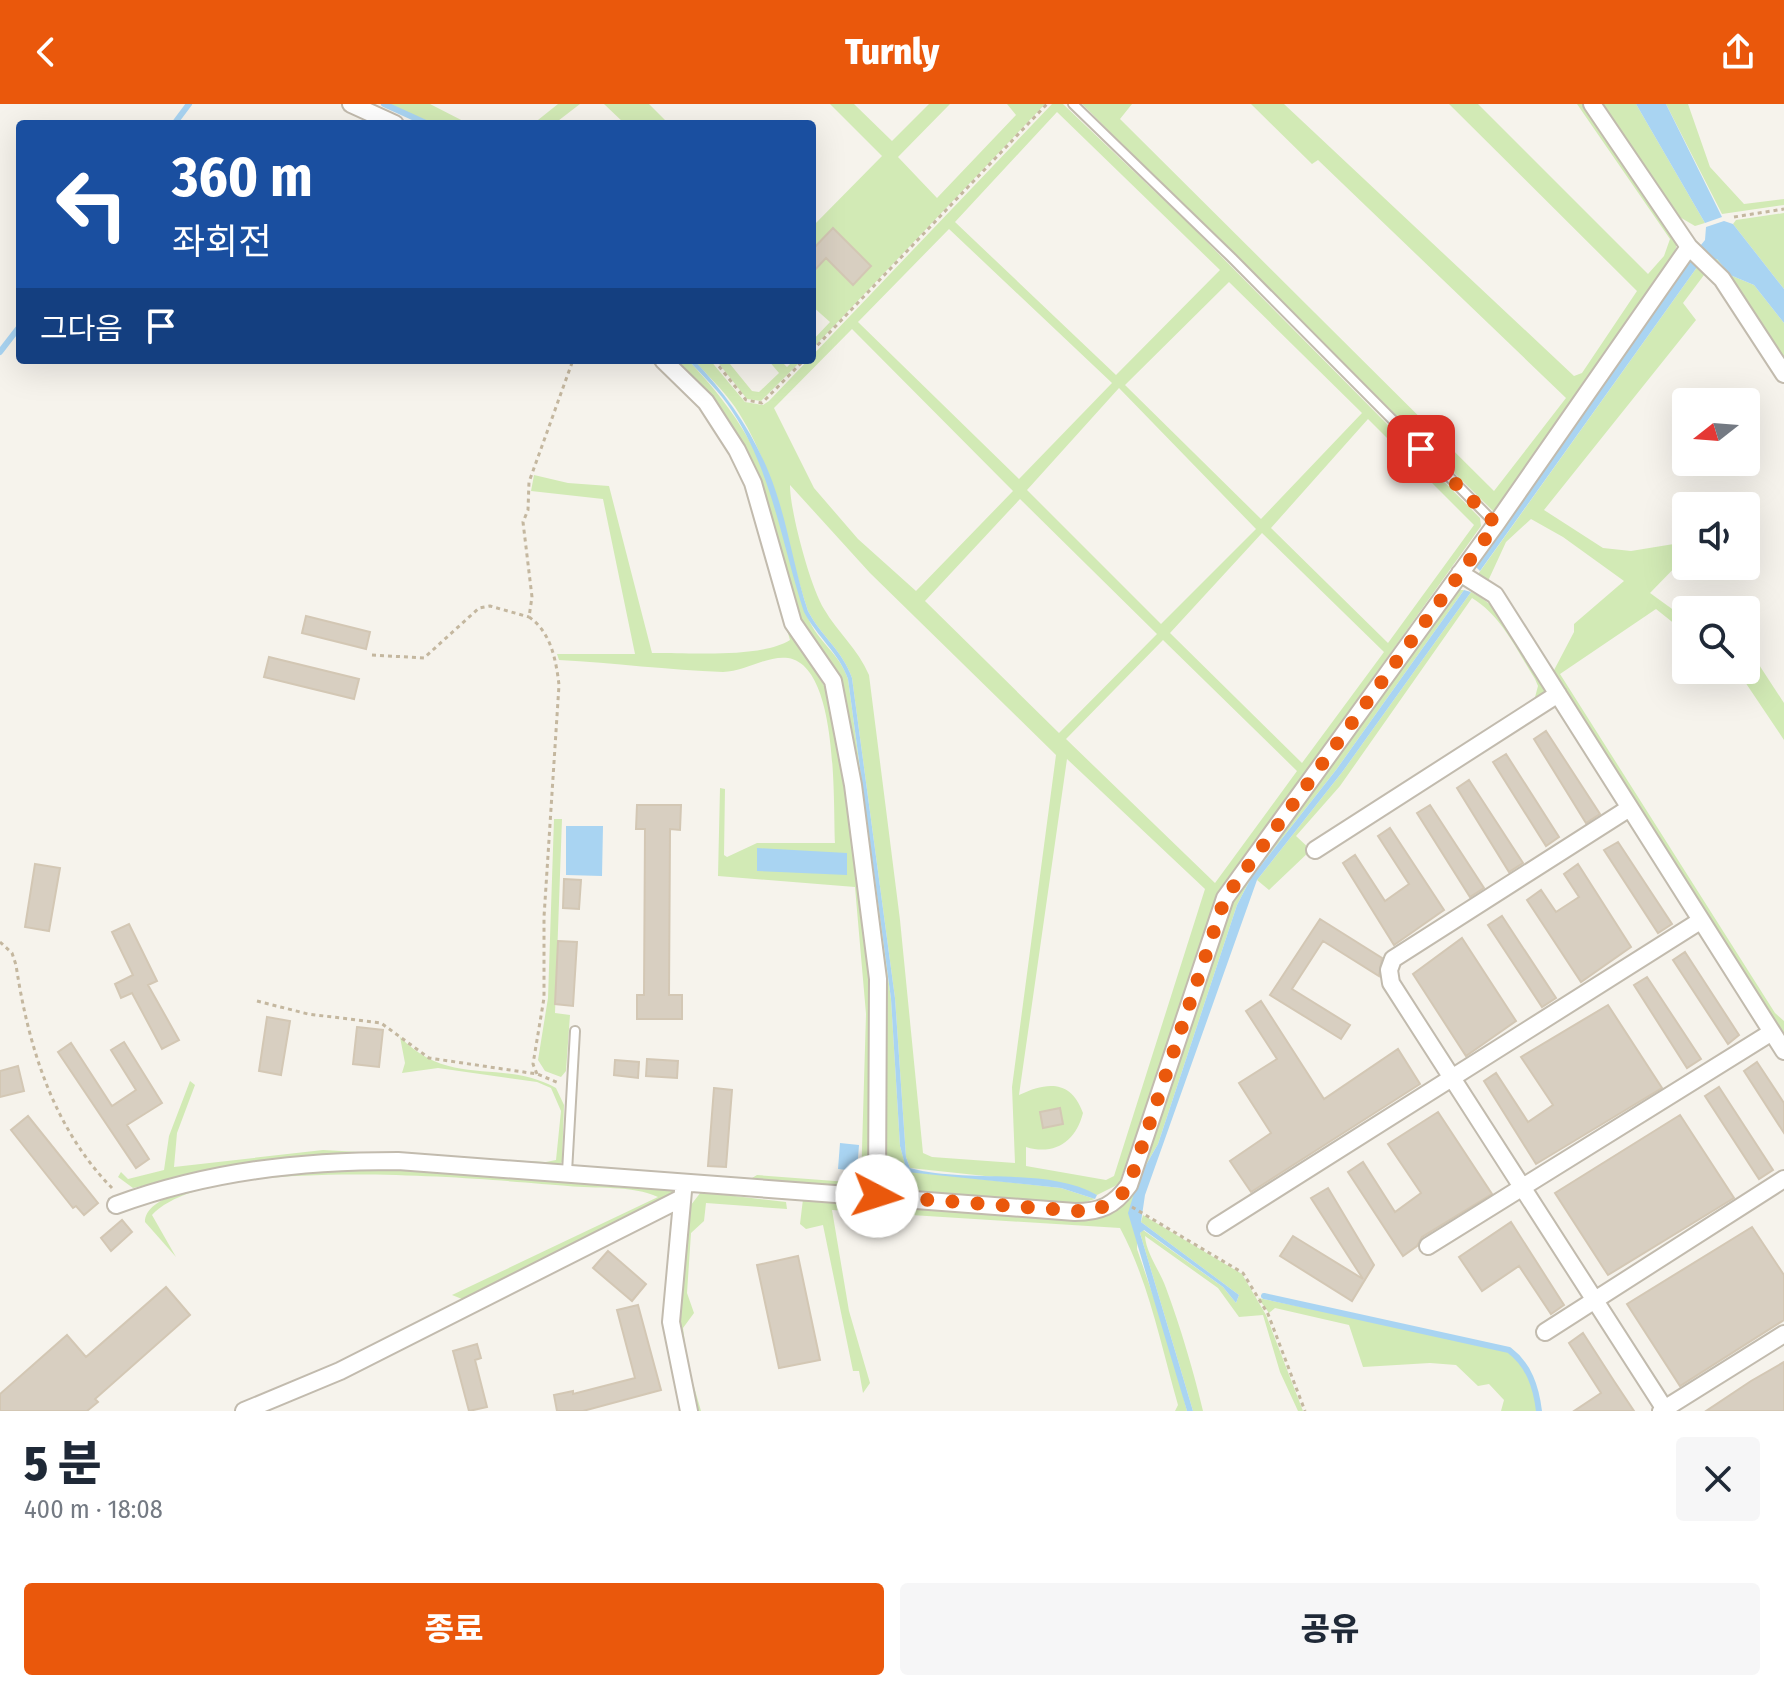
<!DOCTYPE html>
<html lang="ko">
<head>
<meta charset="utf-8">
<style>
	body { margin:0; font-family:"Fira Sans Condensed","Noto Sans KR",sans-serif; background:#f6f6f7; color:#1f2937; height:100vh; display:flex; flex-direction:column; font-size:30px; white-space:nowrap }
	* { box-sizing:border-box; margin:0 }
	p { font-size:26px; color:#747a83 }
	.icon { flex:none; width:44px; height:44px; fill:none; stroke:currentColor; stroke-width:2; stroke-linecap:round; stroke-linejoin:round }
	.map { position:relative; height:1307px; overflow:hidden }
	.drawer { display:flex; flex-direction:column; background:#fff; flex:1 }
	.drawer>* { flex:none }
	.top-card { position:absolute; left:16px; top:16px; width:800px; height:244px; border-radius:8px; box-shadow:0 8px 32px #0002; background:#1a4fa0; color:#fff; overflow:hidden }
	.needle { width:52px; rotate:253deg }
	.buttons { position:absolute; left:1672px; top:284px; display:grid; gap:16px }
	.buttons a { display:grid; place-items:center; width:88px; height:88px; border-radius:8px; background:#fff; box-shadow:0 8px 32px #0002; font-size:40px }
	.pin { position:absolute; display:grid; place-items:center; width:68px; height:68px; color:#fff; margin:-34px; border-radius:16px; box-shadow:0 4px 12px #0006 }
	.me { position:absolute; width:88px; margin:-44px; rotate:95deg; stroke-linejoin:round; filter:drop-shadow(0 0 6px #0008) }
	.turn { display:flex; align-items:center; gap:28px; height:168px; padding:0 24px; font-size:36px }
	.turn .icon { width:104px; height:104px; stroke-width:2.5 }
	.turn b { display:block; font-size:56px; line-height:68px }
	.then { display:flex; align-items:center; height:76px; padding:0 24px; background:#0003; gap:16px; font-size:30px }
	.round { display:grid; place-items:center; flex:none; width:84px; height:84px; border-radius:8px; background:#f6f6f7 }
	.summary { display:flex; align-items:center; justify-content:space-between; height:136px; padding:0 24px }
	h1 { font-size:48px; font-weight:800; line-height:60px }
	.cta { display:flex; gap:16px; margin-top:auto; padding:16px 24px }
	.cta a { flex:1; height:92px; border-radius:8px; background:#ea580c; color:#fff; font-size:32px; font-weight:800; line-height:92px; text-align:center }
	.cta a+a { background:#f6f6f7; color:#1f2937 }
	header { display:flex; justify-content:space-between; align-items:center; height:104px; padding:0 24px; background:#ea580c; color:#fff; font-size:36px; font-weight:800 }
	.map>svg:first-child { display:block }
</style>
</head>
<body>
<header><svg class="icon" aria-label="back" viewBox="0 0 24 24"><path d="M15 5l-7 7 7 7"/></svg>Turnly<svg class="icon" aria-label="share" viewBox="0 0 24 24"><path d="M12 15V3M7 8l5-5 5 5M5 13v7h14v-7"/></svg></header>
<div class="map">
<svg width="1784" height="1307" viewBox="0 0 1784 1307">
	<rect width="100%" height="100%" fill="#f6f3ec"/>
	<!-- green -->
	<path fill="#d2eab5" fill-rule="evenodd" d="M388,0h42l39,20h-38z
		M558,0h22l-26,20h-21z
		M604,0h45l20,20h-44z
		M830,0h24l38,37 37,-37h21l-52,53 39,41 79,-83 -9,-11h38l-233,245v-8l18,-19 -18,-16v-79l70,-71z
		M1052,0h11l129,123 288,291 1,8 -258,362 -104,296 -22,11 -36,-11 -151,-16 -4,-11 -11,-159 -43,-320c-9,-27 -31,-42 -44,-67 -23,-69 -32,-143 -73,-204 -12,-17 -28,-32 -41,-47h16l35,42 18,3 6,-4zM1057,8l163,158 -104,105 -161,-153zM949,125l163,154 -93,96 -161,-157zM1229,178l133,131 -101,106 -136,-134zM852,225l161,162 -97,100 -58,-52 -44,-51 -40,-80zM1119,284l137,141 -95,95 -134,-134zM1368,315l106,106 -86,118 -117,-115zM790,381l80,88 186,182 -44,332 3,76 -83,-6 -9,-4 -23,-233 -31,-245c-11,-26 -31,-42 -45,-66 -14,-23 -34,-98 -34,-124zM1020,395l137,135 -98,99 -134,-132zM1262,429l122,119 -82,111 -132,-130zM1163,536l134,131 -82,112 -149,-144zM1067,655l138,130 -91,287 -8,4 -80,-14v-19c29,9 50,-6 57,-34 -12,-34 -37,-31 -64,-18z
		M1082,0h50l-12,15 374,372 72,-93 -248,-238 -6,4 -61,-60h33l290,272 8,-3 55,-82 -188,-187h29l170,170 16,-18 6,-17 -93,-135h10l90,138 -2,10 -175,255 -7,4z
		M1595,0h41l69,119 -10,3 -24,-14z
		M1666,0h22l22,63 34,37 40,-5v6l-62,9z
		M1784,109v76l-51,-65 3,-4z
		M1717,155l13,16 24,10 30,38v48l-78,-111z
		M1700,159l20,26 -16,-14 -21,28 13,17 -152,190 59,38 28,3 55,-9v14l-36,37 36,26v14l-30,-24 -96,65 215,339 9,8v19l-232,-366 22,-42v-8l50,-43 -61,-44 -32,-18 -25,23 -18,39 -12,-4z
		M674,256h14c33,35 61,71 78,117 17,46 24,95 42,141 10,24 32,36 40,61l43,320 9,147 7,25 154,17 34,11 -19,6 -162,-13c-14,-5 -24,-10 -30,-24v-169l-40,-296 -43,-79 -53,-167 -32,-55z
		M716,256h17l-3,4 22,27 7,1 20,-19 -11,-13h12l7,7 7,-7h8l-41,41 -14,-2z
		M534,371l34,8 41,3 43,167c37,-1 107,6 138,-13l-7,-24c13,33 39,57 51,92l40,312 -5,157 -6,11 -111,-10 5,-3 104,8 5,-169 -11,-127 -137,-11 2,-88 5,1 -1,66 3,2 30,-14h78c-2,-40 4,-177 -47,-185 -21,-3 -43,14 -65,14 -54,-2 -109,-9 -164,-12l-2,-6h78l-32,-155 -72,-8z
		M1457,486h7l-128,180 -85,108 -14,27 -79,239 -19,33 -2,72 31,90 19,72h-12l3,-6c-17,-59 -29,-123 -58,-177l-288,-18 17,101 21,72 -7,10 -4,-22h-6l-30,-146 -17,4 -6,-5 3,-25 295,19 14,-5 12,-9 103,-297z
		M1471,488c36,16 56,66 76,98l-13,11 4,-15 -3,-7c-18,-28 -33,-63 -63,-81l-132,188 -44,50 15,14 -42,40 -12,-10 86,-109z
		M1746,547l6,3 32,49v37l-47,-70h9z
		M554,715h8l-7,194 15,2 -4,56 -5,6 -16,-6 -7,-11 10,-62z
		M400,933c51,52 102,21 156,51l8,17 -2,57 -3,4 -221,-11 -90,7 -115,26 -15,-11 3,-5 7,7 36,-9 5,-34 21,-55 5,4 -18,48 -3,34 149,-17 223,12 10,-2 5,-49 -10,-23 -14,-6 -99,-14 -36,5 3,-10z
		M358,1062l311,22 8,6 -210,107 -15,-6 206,-98c-25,-12 -64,-8 -90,-11 -85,-7 -360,-33 -416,29l24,42 -31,-35c0,-45 177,-52 213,-56z
		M701,1088l85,10 1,7 -81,-6 -2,18 -13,12 -4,60 7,20 -11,15 5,38 13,45h-7l-16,-89 9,-112z
		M1143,1111l99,59 24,41 37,96h-5l-18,-39 -17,-57 -24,2 -21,-29 -73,-52c1,17 15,35 21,52 15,41 27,81 37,123h-10l-53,-178 3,-3 80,57 13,16 3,-8 -98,-73z
		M1258,1194l240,49c27,11 36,37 40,64h-37l3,-11 -15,-16 -11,2 -22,-21 -26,-2 -67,4 -14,-42 -74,-17 -6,5z"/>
	<!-- water -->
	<path fill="#a9d4f2" d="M1636,0h30l56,113 -17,6z
		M1724,117l9,3 51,65v34l-30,-38 -24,-10 -13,-16 -11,1 -10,-9 9,-11 1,-13z
		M1692,151l8,8 -220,308 -4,-4z
		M688,256h6c32,34 57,69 75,113 18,44 24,93 39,138 13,25 35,40 44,67l43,320 11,159 4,11c57,16 136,-2 187,27l-2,4 -34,-11 -154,-16 -7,-26 -9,-147 -43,-320c-9,-26 -31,-42 -44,-67 -22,-67 -32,-141 -72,-201 -12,-19 -29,-35 -44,-51z
		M1464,486l7,2 -128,179 -86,109 -112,315 -4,27 98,73 -3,8 -13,-16 -79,-57 -4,3 53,178h-6l-59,-198 11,-36 19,-33 79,-239 14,-27 85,-108z
		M566,722h37l-1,50 -36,-1z
		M757,744l90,5v22l-90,-4z
		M840,1039l19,2 -2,26 -19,-2z"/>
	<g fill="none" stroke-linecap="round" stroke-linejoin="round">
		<!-- stream -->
		<path stroke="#a9d4f2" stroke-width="6" d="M384,0l44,20
			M174,20l15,-20
			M0,248l20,-26
			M1264,1192l245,54c20,15 27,37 30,61"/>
	</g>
	<!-- building -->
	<path fill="#d8cfc1" stroke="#d3c7b4" stroke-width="2" d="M833,124l38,38 -18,19 -27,-27 -14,15v-23z
		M306,512l64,16 -4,17 -64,-16z
		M269,553l90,22 -5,20 -90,-22z
		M1546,627l54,83 -14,9 -52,-84z
		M1506,650l53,83 -13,9 -53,-84z
		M1469,676l54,83 -14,9 -52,-84z
		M637,701h44l-1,25 -10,-1 -1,166h13v24h-45v-24h7l1,-166h-9z
		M1430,701l54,83 -14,9 -53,-84z
		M1390,724l54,82 -50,35 -51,-82 12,-8 30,46 24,-17 -31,-48z
		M1618,738l54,82 -14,9 -54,-83z
		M35,760l25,4 -11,63 -24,-4z
		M1578,760l53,83 -50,35 -54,-82 14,-10 15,22 23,-15 -15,-23z
		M564,775l17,1 -2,29 -16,-1z
		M1502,812l54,82 -14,9 -54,-82z
		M1320,815l62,39 -3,18 -56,-35 -31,48 58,36 -9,14 -71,-44z
		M129,820l28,57 -9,4 31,55 -17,9 -30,-56 -11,5 -6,-14 18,-9 -21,-43z
		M1462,834l54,83 -50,35 -53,-82z
		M558,837l19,1 -4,64 -18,-2z
		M1685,848l54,83 -11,9 -55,-84z
		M1647,873l54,82 -14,9 -53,-83z
		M1261,897l63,98 74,-50 22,35 -169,108 -21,-31 41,-28 -32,-50 38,-24 -31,-48z
		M1608,901l54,83 -126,76 -52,-83 12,-8 32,49 25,-17 -32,-48z
		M267,913l23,4 -9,54 -22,-4z
		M357,923l26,3 -4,37 -26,-3z
		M124,938l38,61 -35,22 22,34 -13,9 -78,-116 13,-9 41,63 24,-16 -25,-40z
		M647,955l31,2 -1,17 -31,-2z
		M615,956l24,2 -1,16 -24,-3z
		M1757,958l27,41v30l-40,-62z
		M18,962l6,25 -24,6v-26z
		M1719,983l54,83 -14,9 -54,-83z
		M714,984l18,2 -6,77 -18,-1z
		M1060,1004l3,16 -20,4 -3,-16z
		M1438,1008l54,82 -70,43 -5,9 -14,10 -55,-84 15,-10 32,50 26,-19 -33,-49z
		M1680,1011l54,83 -126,77 -53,-82z
		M28,1012l70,87 -14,12 -8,-9 -3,2 -62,-78z
		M1328,1084l46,77 -22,36 -72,-45 13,-20 70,43 -52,-81z
		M122,1116l10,12 -21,19 -10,-13z
		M1511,1118l53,83 -13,9 -32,-48 -37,25 -23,-34z
		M1752,1123l32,48v45l-104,66 -53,-82z
		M608,1147l38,33 -14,17 -39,-33z
		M798,1152l22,104 -41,8 -22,-103z
		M166,1183l24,28 -95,84 3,3 -11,9h-87v-17l67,-59 19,22z
		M638,1201l23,85 -78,21h-26l-3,-16 19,-4v3l62,-16 -18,-68z
		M1583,1229l31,48 20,30h-60l27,-18 -32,-50z
		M477,1240l4,14 -6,2 12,47 -18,4 -16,-60z
		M1784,1258v49h-78l45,-30z"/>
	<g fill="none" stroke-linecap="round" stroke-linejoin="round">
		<!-- lane casing -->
		<g stroke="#c2bbae" stroke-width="12">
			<path id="lane" d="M1073,0l157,152 266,268
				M567,1068l8,-141"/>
		</g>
		<!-- street casing -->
		<g stroke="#c2bbae" stroke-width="20">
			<path id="street" d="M351,0l44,20
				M1592,0l97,143 33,32 62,95
				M663,256l43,42 31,48 16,33 40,140 40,58 20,104 25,194 -1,217
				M1460,469l35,22 289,456
				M1628,705l-235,150 -4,11 2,13 275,428
				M1315,746l243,-156
				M683,1087l-12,131 18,89
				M116,1101c93,-34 184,-44 282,-44l677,51c25,0 39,-6 54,-27l96,-287 271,-374 193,-277
				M1216,1123l484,-306
				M1428,1142l344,-214
				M1545,1228l239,-153
				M244,1307l96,-40 342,-173
				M1661,1307l123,-77"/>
		</g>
		<!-- path -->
		<path stroke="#c4b79f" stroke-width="3" stroke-dasharray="4 4" stroke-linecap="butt" d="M1734,113l50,-8
			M812,247l235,-247
			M714,256l32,40 16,3 42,-43
			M372,551l52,3 55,-50 11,-2 39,11
			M0,838l12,11 4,12c12,80 37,163 96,223
			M257,897l51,13 73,9 48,35 108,16 22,9
			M537,970l-4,-10 11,-66v-81l15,-232c-3,-25 -8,-53 -30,-68l3,-20 -9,-75 5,-12 1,-28 44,-122
			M1132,1103l111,66 25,41 37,97"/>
		<!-- lane -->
		<use href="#lane" stroke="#fff" stroke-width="8"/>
		<!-- street -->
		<use href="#street" stroke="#fff" stroke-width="16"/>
	</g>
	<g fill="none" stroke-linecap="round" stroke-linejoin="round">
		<!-- route -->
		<path stroke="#ea580c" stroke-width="14" stroke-dasharray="0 25.2" d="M877,1092l215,16 26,-13 11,-14 96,-287 271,-374 -75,-75"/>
	</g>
</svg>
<div class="buttons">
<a><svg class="needle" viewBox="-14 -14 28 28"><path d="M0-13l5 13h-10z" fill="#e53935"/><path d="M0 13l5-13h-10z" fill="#747a83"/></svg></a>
<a><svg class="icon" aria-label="sound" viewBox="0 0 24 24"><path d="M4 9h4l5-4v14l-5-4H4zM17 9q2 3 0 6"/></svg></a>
<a><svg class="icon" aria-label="search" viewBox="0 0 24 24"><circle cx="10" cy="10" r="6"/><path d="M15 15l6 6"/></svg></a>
</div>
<div class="pin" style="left:1421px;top:345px;background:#d93025"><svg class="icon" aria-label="arrive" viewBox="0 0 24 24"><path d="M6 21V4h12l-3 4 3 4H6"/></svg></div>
<svg class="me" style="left:877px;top:1092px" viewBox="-20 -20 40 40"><circle r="19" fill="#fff"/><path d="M0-13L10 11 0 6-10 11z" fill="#ea580c"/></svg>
<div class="top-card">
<div class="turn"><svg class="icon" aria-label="left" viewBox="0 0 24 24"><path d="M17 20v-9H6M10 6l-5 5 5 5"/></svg><div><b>360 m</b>좌회전</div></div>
<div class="then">그다음<svg class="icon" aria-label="arrive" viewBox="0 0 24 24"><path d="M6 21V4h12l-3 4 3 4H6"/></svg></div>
</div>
</div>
<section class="drawer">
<div class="summary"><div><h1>5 분</h1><p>400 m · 18:08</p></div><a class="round"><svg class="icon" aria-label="close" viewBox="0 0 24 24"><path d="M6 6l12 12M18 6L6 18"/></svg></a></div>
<div class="cta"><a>종료</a><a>공유</a></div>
</section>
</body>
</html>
